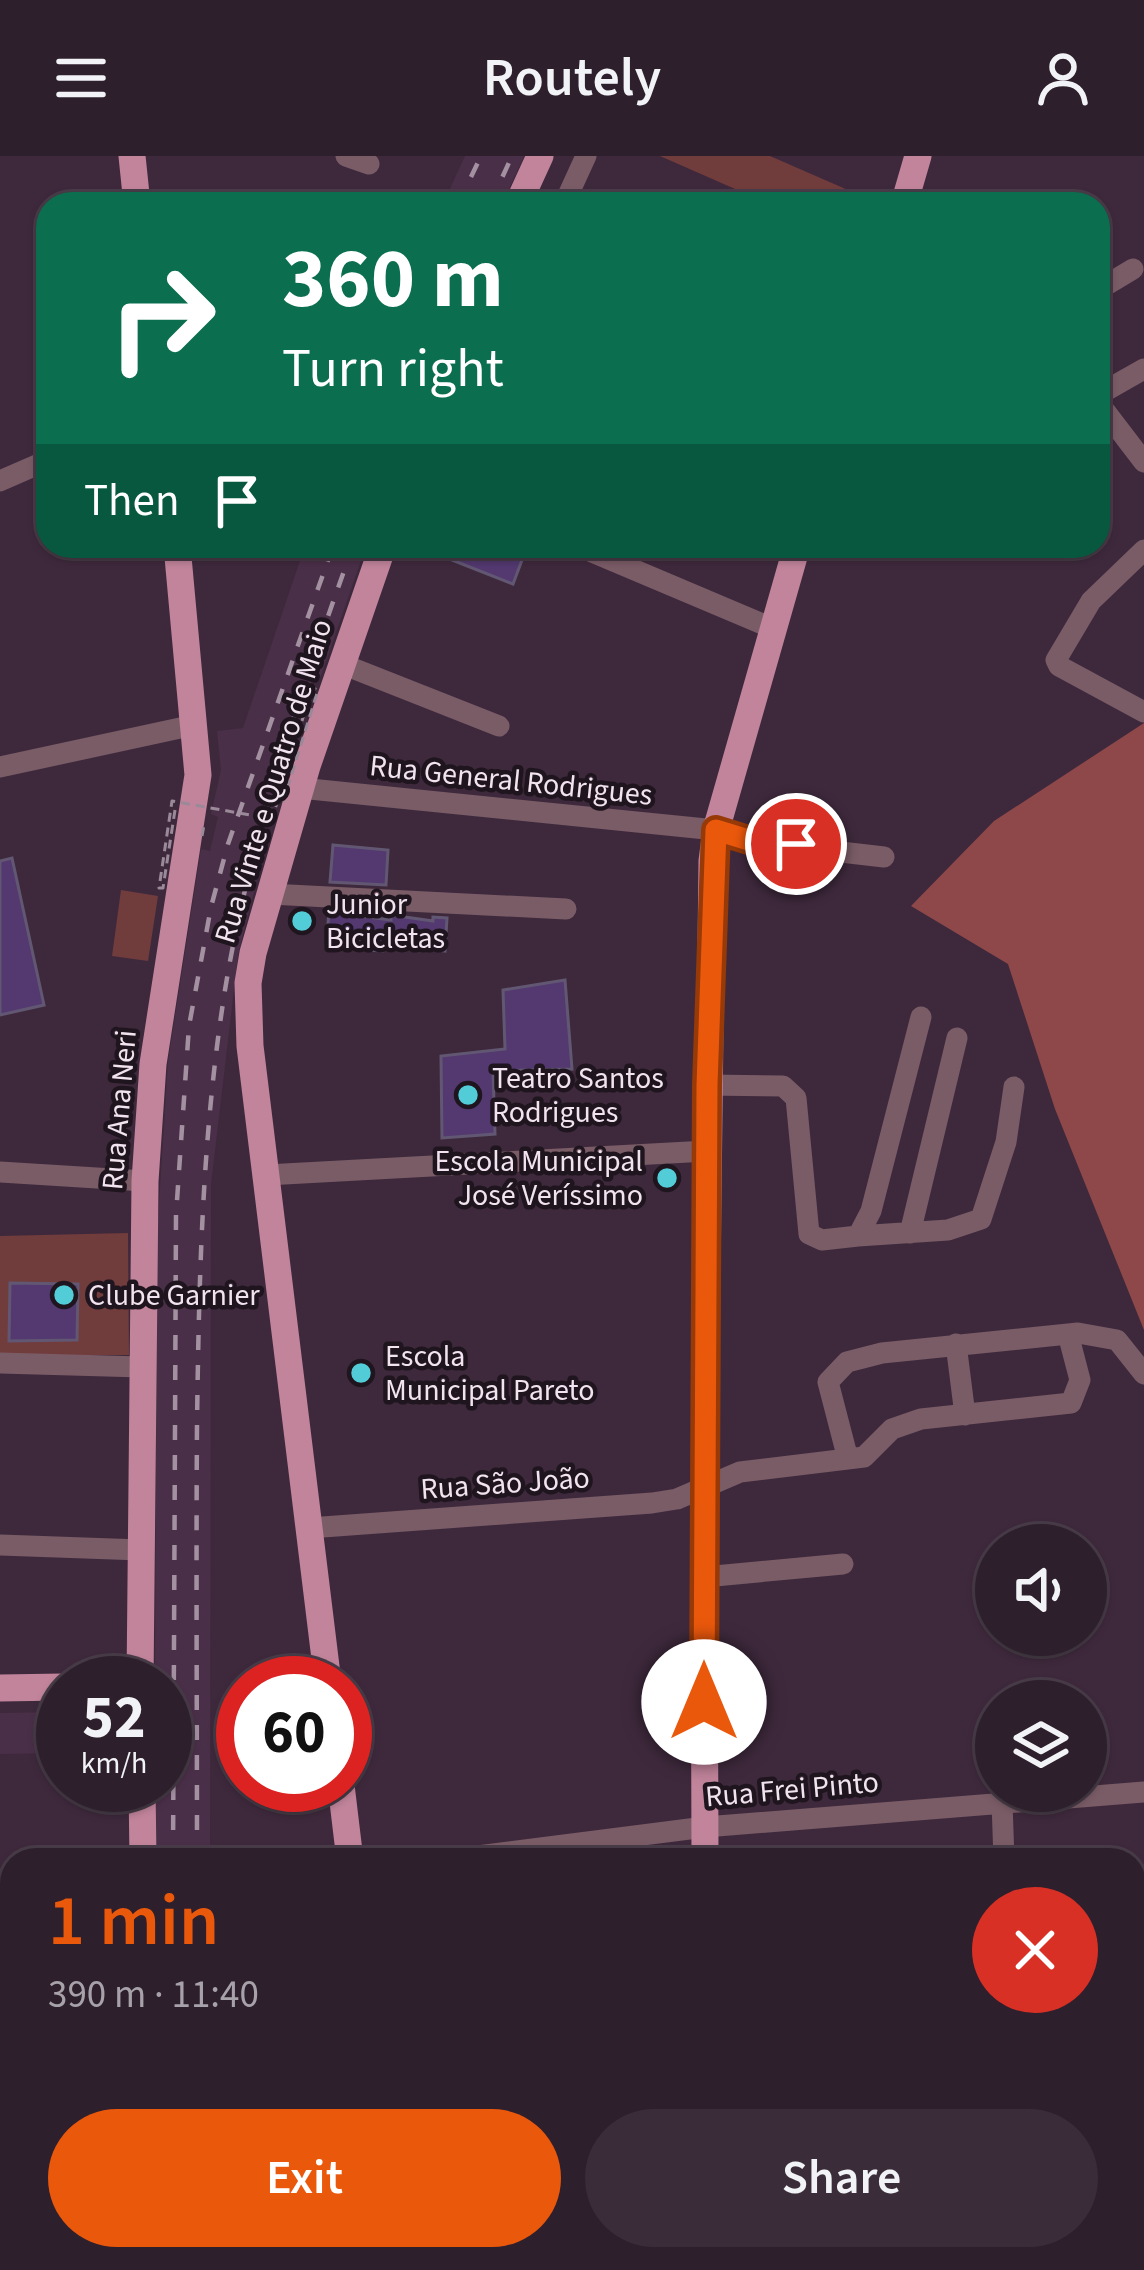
<!DOCTYPE html>
<html lang="en">
<head>
<meta charset="utf-8">
<style>
	body { margin:0; font-family:"Source Sans 3",sans-serif; background:#3a2c39; color:#f1f3f6; height:100vh; display:flex; flex-direction:column; font-size:45px; white-space:nowrap }
	* { box-sizing:border-box; margin:0 }
	p { font-size:39px; color:#a7a2aa }
	.icon { flex:none; width:66px; height:66px; fill:none; stroke:currentColor; stroke-width:2; stroke-linecap:round; stroke-linejoin:round }
	.map { position:relative; flex:1; overflow:hidden }
	.panel { position:absolute; left:0px; top:1692px; width:1146px; height:423px; display:flex; flex-direction:column; background:#2e1f2d; border-radius:36px 36px 0 0; box-shadow:0 3px 9px #0004,0 0 0 3px #493d49 }
	.panel>* { flex:none }
	.top-card { position:absolute; left:36px; top:36px; width:1074px; height:366px; border-radius:36px; box-shadow:0 3px 9px #0004,0 0 0 3px #493d49; background:#0b6e4f; color:#fff; overflow:hidden }
	.controls { position:absolute; left:975px; top:1368px; display:grid; gap:24px }
	.controls a { display:grid; place-items:center; width:132px; height:132px; border-radius:50%; background:#2e1f2d; box-shadow:0 3px 9px #0004,0 0 0 3px #493d49; font-size:60px }
	.speed { position:absolute; left:36px; top:1500px; display:flex; gap:24px; font-size:60px; font-weight:700; text-align:center }
	.speed>* { display:grid; place-content:center; width:156px; height:156px; border-radius:50%; background:#2e1f2d; box-shadow:0 3px 9px #0004,0 0 0 3px #493d49; line-height:1 }
	.speed small { font-size:30px; font-weight:400 }
	.speed .limit { border:18px solid #d22; background:#fff; color:#111 }
	.pin { position:absolute; display:grid; place-items:center; width:102px; height:102px; color:#fff; margin:-51px; border:6px solid #fff; border-radius:50%; box-shadow:0 3px 12px #0007 }
	.me { position:absolute; width:132px; margin:-66px; rotate:0deg; stroke-linejoin:round; filter:drop-shadow(0 0 9px #0008) }
	.turn { display:flex; align-items:center; gap:42px; height:252px; padding:0 48px; font-size:54px }
	.turn .icon { width:156px; height:156px; stroke-width:2.5 }
	.turn b { display:block; font-size:84px; line-height:102px }
	.then { display:flex; align-items:center; height:114px; padding:0 48px; background:#0003; gap:24px; font-size:45px }
	.round { display:grid; place-items:center; flex:none; width:126px; height:126px; border-radius:63px; background:#3a2c39 }
	.summary { display:flex; align-items:center; justify-content:space-between; height:204px; padding:0 48px }
	h1 { font-size:72px; font-weight:600; line-height:90px; color:#ea580c }
	.action { display:flex; gap:24px; margin-top:auto; padding:24px 48px }
	.action a { flex:1; height:138px; border-radius:72px; background:#ea580c; color:#fff; font-size:48px; font-weight:600; line-height:138px; text-align:center }
	.action a+a { background:#3a2c39; color:#f1f3f6 }
	header { display:flex; justify-content:space-between; align-items:center; height:156px; padding:0 48px; background:#2e1f2d; font-size:54px; font-weight:600 }
	.map>svg:first-child { display:block }
</style>
</head>
<body>
<header><svg class="icon" aria-label="menu" viewBox="0 0 24 24"><path d="M4 6h16M4 12h16M4 18h16"/></svg>Routely<svg class="icon" aria-label="person" viewBox="0 0 24 24"><circle cx="12" cy="8" r="4"/><path d="M4 21q1-7 8-7t8 7"/></svg></header>
<div class="map">
<svg width="1144" height="2114" viewBox="0 0 1144 2114">
	<rect width="100%" height="100%" fill="#3e293c"/>
	<!-- built -->
	<path fill="#4a2f48" d="M465,0h59l-22,48h-59z
		M305,390h61l-45,130 -9,4 -53,176 -3,28 -18,71 -27,230 -1,675h-54v-75h9v-102h-10l2,-448 11,-173 33,-213 9,2 8,-34 -7,-3 10,-44 -4,-39 26,-3z
		M63,1556v41l-63,1v-41z"/>
	<!-- green -->
	<path fill="#713c3c" d="M660,0h110l110,48h-131l2,-8z
		M121,734l37,6 -10,65 -36,-5z
		M128,1077l1,122h-129v-119z"/>
	<!-- forest -->
	<path fill="#8e4849" d="M1144,567v607l-89,-221 -47,-145 -97,-58 83,-85z"/>
	<!-- building -->
	<path fill="#533970" stroke="#625772" stroke-width="3" d="M486,390l36,14 -9,24 -94,-37z
		M333,689l55,5 -2,35 -56,-3z
		M12,702l32,147 -44,10v-154z
		M329,756l62,8v-5l42,6v-4l14,1 -2,33 -63,-8v8l-13,-1v-8l-27,-1v7l-16,-1z
		M565,824l7,89 -79,2 2,63 -53,4 -1,-82 64,-7 -2,-59z
		M10,1127l68,1 -1,56 -68,1z"/>
	<g fill="none" stroke-linecap="round" stroke-linejoin="round">
		<!-- minor -->
		<path stroke="#7a5c67" stroke-width="21" d="M346,0l23,8
			M564,48l22,-48
			M1098,134l35,-21
			M1098,239l46,-26
			M1098,246l46,60
			M0,325l48,-21
			M578,390l194,82
			M1144,394l-53,51 -35,59 3,6 85,46
			M342,508l157,62
			M0,611l194,-42
			M300,632l416,42 39,12 129,15
			M270,738l296,15
			M707,929l76,1 13,12 13,136 13,6 36,-4 13,-25 50,-194
			M0,1016l145,9
			M266,1019l441,-24
			M910,1077l47,-195
			M858,1080l90,-6 33,-11 25,-77 8,-55
			M956,1188l9,71
			M0,1207l142,4
			M848,1303l-20,-77 19,-20 35,-9 196,-20 39,7 27,34
			M309,1372l343,-25 25,-4 63,-27 124,-15 28,-28 29,-10 150,-16 9,-23 -12,-46
			M0,1389l141,5
			M704,1421l139,-13
			M1002,1646l2,58
			M446,1704l259,-33 439,-35
			M0,1889h12
			M1134,2011l10,-1"/>
		<!-- major -->
		<path stroke="#c1849b" stroke-width="27" d="M132,0l5,48
			M518,48l22,-48
			M904,48l14,-48
			M140,1527l5,-502 8,-117 45,-289 -21,-229
			M328,1527l-78,-637 -2,-63 5,-30 54,-187 76,-220
			M0,1532l63,-1
			M142,1629l1,75
			M341,1629l9,75
			M705,1704l-1,-326 8,-673 4,-31 81,-284
			M388,2103v11
			M713,2103l1,11
			M142,2114v-11"/>
		<!-- rail -->
		<path stroke="#a391a1" stroke-width="4.5" stroke-dasharray="15 15" stroke-linecap="butt" d="M458,48l23,-48
			M490,48l22,-48
			M173,1704l3,-645 13,-189 22,-119 17,-63 105,-298
			M197,1704c0,-145 -1,-290 0,-436 2,-145 5,-290 28,-434 25,-153 76,-299 128,-444
			M199,2103v11
			M162,2114v-11"/>
		<!-- path-bridge -->
		<path stroke="#9a8998" stroke-width="3" stroke-dasharray="9 6" stroke-linecap="butt" d="M175,654l-12,78h-4l13,-87 100,18 40,-131 6,2 -35,112
			M202,680l2,-11"/>
	</g>
	<g fill="none" stroke-linecap="round" stroke-linejoin="round">
		<!-- route casing -->
		<g stroke="#983908" stroke-width="30">
			<path id="route" d="M704,1546l3,-617 9,-255 39,12 41,2"/>
		</g>
		<!-- route -->
		<use href="#route" stroke="#ea580c" stroke-width="21"/>
	</g>
	<!-- markers -->
	<g fill="#52ccd6" stroke="#1f151e" stroke-width="4.5">
		<circle cx="302" cy="765" r="12"/>
		<circle cx="468" cy="939" r="12"/>
		<circle cx="667" cy="1022" r="12"/>
		<circle cx="64" cy="1139" r="12"/>
		<circle cx="361" cy="1217" r="12"/>
	</g>
	<g text-anchor="middle" stroke-width="9" stroke-linejoin="round" paint-order="stroke">
		<!-- street labels -->
		<g font-size="30" fill="#f1e3ef" stroke="#1f151e">
			<text transform="translate(511 624) rotate(6)" y="10">Rua General Rodrigues</text>
			<text transform="translate(273 625) rotate(-73)" y="10">Rua Vinte e Quatro de Maio</text>
			<text transform="translate(119 954) rotate(-85)" y="10">Rua Ana Neri</text>
			<text transform="translate(505 1327) rotate(-4)" y="10">Rua São João</text>
			<text transform="translate(792 1633) rotate(-5)" y="10">Rua Frei Pinto</text>
		</g>
		<!-- poi labels -->
		<g font-size="30" fill="#f1e3ef" stroke="#1f151e" text-anchor="start">
			<text x="326" y="758">Junior<tspan x="326" dy="34">Bicicletas</tspan></text>
			<text x="492" y="932">Teatro Santos<tspan x="492" dy="34">Rodrigues</tspan></text>
			<text x="643" y="1015" text-anchor="end">Escola Municipal<tspan x="643" dy="34">José Veríssimo</tspan></text>
			<text x="88" y="1149">Clube Garnier</text>
			<text x="385" y="1210">Escola<tspan x="385" dy="34">Municipal Pareto</tspan></text>
		</g>
	</g>
</svg>
<div class="controls">
<a><svg class="icon" aria-label="sound" viewBox="0 0 24 24"><path d="M4 9h4l5-4v14l-5-4H4zM17 9q2 3 0 6"/></svg></a>
<a><svg class="icon" aria-label="layers" viewBox="0 0 24 24"><path d="M12 4l9 5-9 5-9-5zM3 14l9 5 9-5"/></svg></a>
</div>
<div class="speed"><div>52<small>km/h</small></div><div class="limit">60</div></div>
<div class="pin" style="left:796px;top:688px;background:#d93025"><svg class="icon" aria-label="arrive" viewBox="0 0 24 24"><path d="M6 21V4h12l-3 4 3 4H6"/></svg></div>
<svg class="me" style="left:704px;top:1546px" viewBox="-20 -20 40 40"><circle r="19" fill="#fff"/><path d="M0-13L10 11 0 6-10 11z" fill="#ea580c"/></svg>
<div class="top-card">
<div class="turn"><svg class="icon" aria-label="right" viewBox="0 0 24 24"><path d="M7 20v-9h11M14 6l5 5-5 5"/></svg><div><b>360 m</b>Turn right</div></div>
<div class="then">Then<svg class="icon" aria-label="arrive" viewBox="0 0 24 24"><path d="M6 21V4h12l-3 4 3 4H6"/></svg></div>
</div>
<section class="panel">
<div class="summary"><div><h1>1 min</h1><p>390 m · 11:40</p></div><a class="round" style="background:#d93025;color:#fff"><svg class="icon" aria-label="close" viewBox="0 0 24 24"><path d="M6 6l12 12M18 6L6 18"/></svg></a></div>
<div class="action"><a>Exit</a><a>Share</a></div>
</section>
</div>
</body>
</html>
